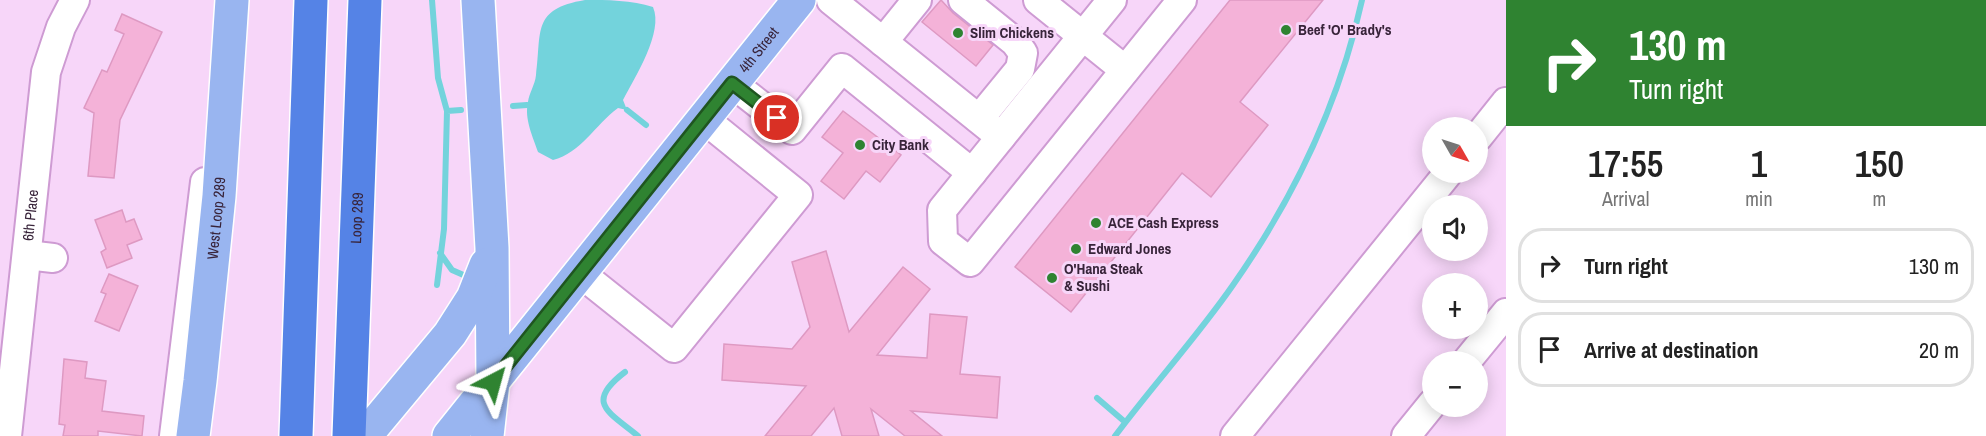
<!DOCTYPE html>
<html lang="en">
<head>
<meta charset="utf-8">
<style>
	body { margin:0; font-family:"Archivo Narrow",sans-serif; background:#f2f2f2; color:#222; height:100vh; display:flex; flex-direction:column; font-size:22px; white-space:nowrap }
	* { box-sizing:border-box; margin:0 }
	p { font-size:20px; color:#767676 }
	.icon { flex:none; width:33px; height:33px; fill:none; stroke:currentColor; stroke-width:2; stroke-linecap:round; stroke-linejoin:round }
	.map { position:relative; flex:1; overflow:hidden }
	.drawer { display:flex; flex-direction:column; background:#fff; width:480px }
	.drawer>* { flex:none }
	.banner { background:#2f8331; color:#fff; overflow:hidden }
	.needle { width:39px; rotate:129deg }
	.tools { position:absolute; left:1422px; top:117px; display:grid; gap:12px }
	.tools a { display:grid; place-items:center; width:66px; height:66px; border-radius:50%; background:#fff; box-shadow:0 3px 15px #0003; font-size:30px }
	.pin { position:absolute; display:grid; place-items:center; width:51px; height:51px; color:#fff; margin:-26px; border:3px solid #fff; border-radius:50%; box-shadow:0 2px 6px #0007 }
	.me { position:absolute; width:66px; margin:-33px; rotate:39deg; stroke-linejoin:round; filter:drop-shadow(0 0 4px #0008) }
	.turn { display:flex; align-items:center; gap:21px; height:126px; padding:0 24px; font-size:27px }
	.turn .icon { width:78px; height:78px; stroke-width:2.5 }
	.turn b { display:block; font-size:42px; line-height:51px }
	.eta { display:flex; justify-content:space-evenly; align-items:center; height:102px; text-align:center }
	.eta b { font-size:36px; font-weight:600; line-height:42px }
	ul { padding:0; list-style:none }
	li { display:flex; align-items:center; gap:18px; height:75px; margin:0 12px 9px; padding:0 12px; border:3px solid #e0e0e0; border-radius:24px }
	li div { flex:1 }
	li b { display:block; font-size:22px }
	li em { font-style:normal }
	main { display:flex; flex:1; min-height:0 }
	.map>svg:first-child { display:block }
</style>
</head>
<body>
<main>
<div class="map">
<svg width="1506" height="436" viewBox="0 0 1506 436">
	<rect width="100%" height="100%" fill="#f7d6f9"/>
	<!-- water -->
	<path fill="#73d3dc" d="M585,0c22,0 47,0 68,7 11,25 -18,70 -30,93l4,10 -9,-2c-23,17 -37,45 -65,52l-15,-8c-5,-15 -14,-33 -10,-50 1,-9 7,-17 8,-27 6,-43 -5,-66 49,-75z"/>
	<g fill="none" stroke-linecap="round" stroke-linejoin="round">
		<!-- stream -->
		<path stroke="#73d3dc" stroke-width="6" d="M432,0l6,78 9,33 14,-1
			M513,106l14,-1
			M627,110l19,15
			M440,253l12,17 16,7
			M437,285l7,-56 3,-118
			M625,372c-41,31 -16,40 13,64
			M1097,398l28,24
			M1115,436c38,-51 82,-99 118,-151 61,-87 106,-181 129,-285"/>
	</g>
	<!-- building -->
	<path fill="#f4b2d8" stroke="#de99c2" stroke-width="1.5" d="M941,0l12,13 40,32 -17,21 -54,-44z
		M1230,0h93l-83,102 28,23 -57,72 -29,-24 -111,139 -56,-45z
		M122,14l40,18 -42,88 -6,58 -26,-2 6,-63 -10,-5 18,-38 5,2 17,-38 -9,-4z
		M843,111l58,44 -21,27 -14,-11 -22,28 -23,-18 22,-28 -21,-16z
		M122,210l4,12 8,-3 8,20 -15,6 5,13 -25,10 -6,-16 5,-3 -11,-29z
		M826,251l23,81 54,-65 27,22 -53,66 50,3 3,-44 37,3 -7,57 40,3 -3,41 -86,-7 31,25h-37l-34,-27 8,27h-37l-8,-28 -23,28h-46l41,-50 -84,-6 2,-36 68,5 18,-22 -18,-65z
		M109,274l29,12 -19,45 -24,-10 11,-27 -5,-2z
		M64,359l23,3 -2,16 21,3 -4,30 42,5 -2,20 -44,-5v5h-35l2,-11 -6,-1z"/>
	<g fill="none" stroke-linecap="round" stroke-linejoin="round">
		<!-- minor casing -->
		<g stroke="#ce9bd3" stroke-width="32">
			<g id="minor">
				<path d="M831,0l170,137"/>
				<path d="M963,0l52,42 8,11 -3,16 -41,50"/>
				<path d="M1038,0l87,70"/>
				<path d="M1112,0l-170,210 1,31 27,21 212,-262"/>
				<path d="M883,42l34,-42"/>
				<path d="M732,83l60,47 50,-62 130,105"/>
				<path d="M1478,137l28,-35"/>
				<path d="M27,255l26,3"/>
				<path d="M580,273l94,75 124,-153 -94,-76"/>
				<path d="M1466,362l40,-49"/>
				<path id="s1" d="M7,436l39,-364 15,-45 14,-27"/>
				<path d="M174,436l31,-254"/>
				<path d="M1235,436l214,-264"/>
				<path d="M1406,436l26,-32"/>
			</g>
		</g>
		<!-- major casing -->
		<g stroke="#fff" stroke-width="36">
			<g id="major">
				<path d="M478,0l14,248 1,134 -6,54"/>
				<path id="s2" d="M193,436l7,-55 19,-185 13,-196"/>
				<path d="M365,436l85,-102 23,-36 13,-33"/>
				<path id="s3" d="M449,436l350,-436"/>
			</g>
		</g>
		<!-- highway casing -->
		<g stroke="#fff" stroke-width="36">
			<g id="highway">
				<path d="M296,436l15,-436"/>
				<path id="s4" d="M349,436l16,-436"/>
			</g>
		</g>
		<!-- minor -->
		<use href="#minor" stroke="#fff" stroke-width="28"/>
		<!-- major -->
		<use href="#major" stroke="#99b5f0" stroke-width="33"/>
		<!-- highway -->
		<use href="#highway" stroke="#5583e6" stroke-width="33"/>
	</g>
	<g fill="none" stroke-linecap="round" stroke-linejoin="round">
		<!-- route casing -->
		<g stroke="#1f5520" stroke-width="15">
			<path id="route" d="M493,382l239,-299 45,35"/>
		</g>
		<!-- route -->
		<use href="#route" stroke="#2f8331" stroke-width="10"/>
	</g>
	<!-- markers -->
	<g fill="#2f8331" stroke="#f7d6f9" stroke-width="2">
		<circle cx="1286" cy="30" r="6"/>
		<circle cx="958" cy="33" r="6"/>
		<circle cx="860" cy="145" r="6"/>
		<circle cx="1096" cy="223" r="6"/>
		<circle cx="1076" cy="249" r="6"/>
		<circle cx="1052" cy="278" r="6"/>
	</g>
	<g text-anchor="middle" stroke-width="6" stroke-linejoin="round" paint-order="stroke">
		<!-- poi labels -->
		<g font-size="15" font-weight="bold" fill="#38243a" stroke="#f7d6f9" text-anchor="start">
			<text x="1298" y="35">Beef 'O' Brady's</text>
			<text x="970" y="38">Slim Chickens</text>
			<text x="872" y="150">City Bank</text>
			<text x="1108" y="228">ACE Cash Express</text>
			<text x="1088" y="254">Edward Jones</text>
			<text x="1064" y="274">O'Hana Steak<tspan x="1064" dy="17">&amp; Sushi</tspan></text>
		</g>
		<!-- street labels -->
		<g font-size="15" fill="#38243a" stroke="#f7d6f9">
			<text dy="5" stroke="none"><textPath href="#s3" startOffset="495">4th Street</textPath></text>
			<text dy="5" stroke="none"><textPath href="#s1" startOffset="222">6th Place</textPath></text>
			<text dy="5" stroke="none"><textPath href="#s2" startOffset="219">West Loop 289</textPath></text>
			<text dy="5" stroke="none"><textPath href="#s4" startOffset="218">Loop 289</textPath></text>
		</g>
	</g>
</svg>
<div class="tools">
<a><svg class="needle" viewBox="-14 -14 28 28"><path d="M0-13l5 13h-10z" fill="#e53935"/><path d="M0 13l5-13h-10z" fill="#767676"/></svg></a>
<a><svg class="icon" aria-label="sound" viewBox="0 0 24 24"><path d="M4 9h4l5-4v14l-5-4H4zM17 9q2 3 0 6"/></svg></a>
<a>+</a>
<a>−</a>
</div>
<div class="pin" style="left:777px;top:118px;background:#d93025"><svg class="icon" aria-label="arrive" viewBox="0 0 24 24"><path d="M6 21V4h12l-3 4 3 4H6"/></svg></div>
<svg class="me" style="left:493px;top:382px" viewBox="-20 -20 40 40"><path d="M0-17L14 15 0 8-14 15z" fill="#2f8331" stroke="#fff" stroke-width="4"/></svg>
</div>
<section class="drawer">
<div class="banner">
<div class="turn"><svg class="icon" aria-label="right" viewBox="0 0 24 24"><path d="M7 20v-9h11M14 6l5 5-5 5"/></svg><div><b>130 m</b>Turn right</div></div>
</div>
<div class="eta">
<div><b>17:55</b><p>Arrival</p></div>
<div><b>1</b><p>min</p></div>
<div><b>150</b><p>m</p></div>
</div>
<ul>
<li><svg class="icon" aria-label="right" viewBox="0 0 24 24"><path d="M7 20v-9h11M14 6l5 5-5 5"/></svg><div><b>Turn right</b></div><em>130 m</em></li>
<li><svg class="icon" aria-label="arrive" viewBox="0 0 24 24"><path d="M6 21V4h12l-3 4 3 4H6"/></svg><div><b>Arrive at destination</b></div><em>20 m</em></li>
</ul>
</section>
</main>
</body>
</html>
